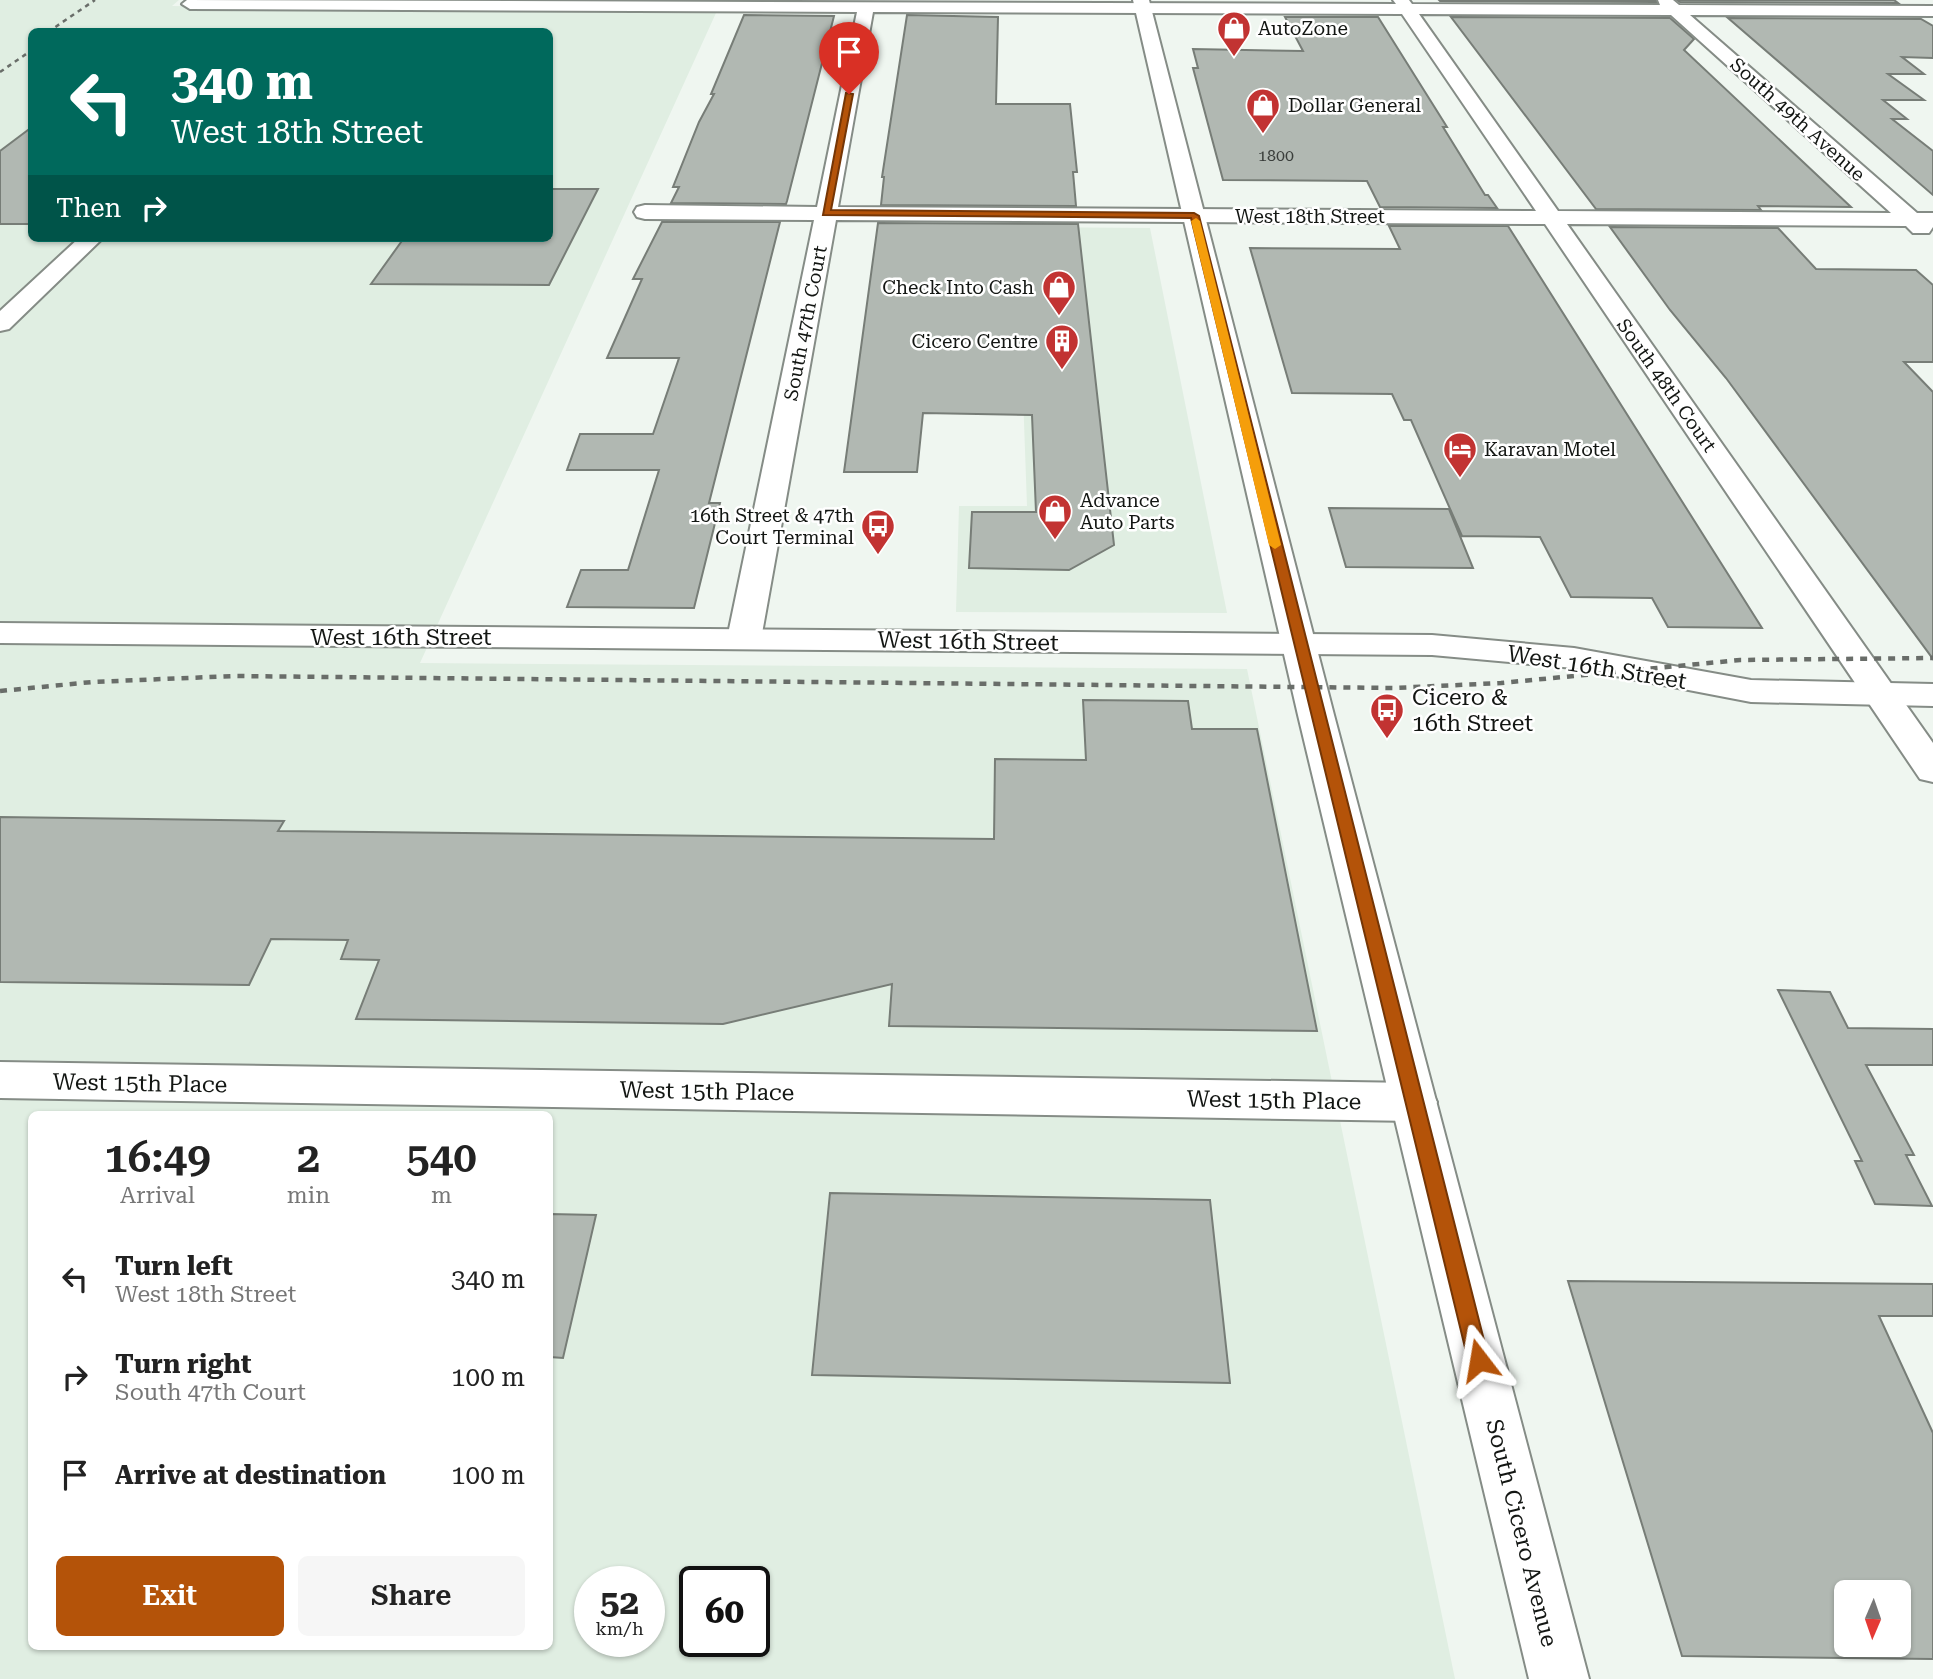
<!DOCTYPE html>
<html lang="en">
<head>
<meta charset="utf-8">
<style>
	body { margin:0; font-family:"Roboto Serif",serif; background:#f6f6f6; color:#222; height:100vh; display:flex; flex-direction:column; font-size:26px; white-space:nowrap }
	* { box-sizing:border-box; margin:0 }
	p { font-size:23px; color:#767676 }
	.icon { flex:none; width:38px; height:38px; fill:none; stroke:currentColor; stroke-width:2; stroke-linecap:round; stroke-linejoin:round }
	.map { position:relative; flex:1; overflow:hidden }
	.drawer { position:absolute; left:28px; top:1111px; width:525px; height:539px; display:flex; flex-direction:column; background:#fff; border-radius:10px; box-shadow:0 2px 5px #0004 }
	.drawer>* { flex:none }
	.hud { position:absolute; left:28px; top:28px; width:525px; height:214px; border-radius:10px; box-shadow:0 2px 5px #0004; background:#00695c; color:#fff; overflow:hidden }
	.needle { width:46px; rotate:182deg }
	.tools { position:absolute; left:1834px; top:1580px; display:grid; gap:14px }
	.tools a { display:grid; place-items:center; width:77px; height:77px; border-radius:10px; background:#fff; box-shadow:0 2px 5px #0004; font-size:35px }
	.speed { position:absolute; left:574px; top:1566px; display:flex; gap:14px; font-size:35px; font-weight:700; text-align:center }
	.speed>* { display:grid; place-content:center; width:91px; height:91px; border-radius:50%; background:#fff; box-shadow:0 2px 5px #0004; line-height:1 }
	.speed small { font-size:18px; font-weight:400 }
	.speed .limit { border:4px solid #111; border-radius:10px; background:#fff; color:#111 }
	.pin { position:absolute; display:grid; place-items:center; width:60px; height:60px; color:#fff; margin:-72px -30px; border-radius:50% 50% 50% 0; rotate:-45deg; box-shadow:0 0 7px #0007 }
	.pin .icon { rotate:45deg }
	.me { position:absolute; width:77px; margin:-38px; rotate:346deg; stroke-linejoin:round; filter:drop-shadow(0 0 5px #0008) }
	.turn { display:flex; align-items:center; gap:24px; height:147px; padding:0 28px; font-size:32px }
	.turn .icon { width:91px; height:91px; stroke-width:2.5 }
	.turn b { display:block; font-size:49px; line-height:60px }
	.then { display:flex; align-items:center; height:66px; padding:0 28px; background:#0003; gap:14px; font-size:26px }
	.eta { display:flex; justify-content:space-evenly; align-items:center; height:119px; text-align:center }
	.eta b { font-size:42px; font-weight:600; line-height:49px }
	.primary-button { display:flex; gap:14px; margin-top:auto; padding:14px 28px }
	.primary-button a { flex:1; height:80px; border-radius:10px; background:#b45309; color:#fff; font-size:28px; font-weight:600; line-height:80px; text-align:center }
	.primary-button a+a { background:#f6f6f6; color:#222 }
	ul { padding:0; list-style:none }
	li { display:flex; align-items:center; gap:21px; height:98px; padding:0 28px }
	li div { flex:1 }
	li b { display:block; font-size:26px }
	li em { font-style:normal }
	.map>svg:first-child { display:block }
</style>
</head>
<body>
<div class="map">
<svg width="1933" height="1679" viewBox="0 0 1933 1679">
	<rect width="100%" height="100%" fill="#eff6f0"/>
	<!-- built -->
	<path fill="#e0eee2" fill-rule="evenodd" d="M0,0h179l-7,6 544,7 -296,650 827,6 208,1010h-1455zM32,32h518v206h-518zM32,1115h518v532h-518zM590,1582h59v60h-59zM695,1582h59v60h-59z
		M1017,227l133,1 77,385 -271,-1 3,-106h68z"/>
	<!-- building -->
	<path fill="#b1b8b2" stroke="#777d77" stroke-width="2" fill-rule="evenodd" d="M1439,0h217v2l-216,-1z
		M1677,0h217l4,3 -218,-1z
		M744,15l90,1 -47,185 -1,3 -115,-1 8,-16h-6l26,-65 15,-28h-3z
		M907,15l91,2 -2,87h74l7,68h-4l3,34 -195,-1 3,-28h-2z
		M1285,17h93l69,110h-4l42,68h3l9,13 -117,-1 -13,-26 -144,-1 -30,-112h5l-5,-19 110,2z
		M1451,17l219,1 24,21 -10,11 167,157 -93,-1 3,4 -165,-1z
		M1728,18l193,1 12,7v32l-31,-1 22,17h-36l36,26h-41l24,19h-15l41,32v44z
		M32,127v97h-32v-73z
		M550,189h48l-49,96 -178,-1 33,-46h146z
		M662,222h118l-71,281h11l-26,105 -127,-1 14,-37h47l31,-100h-92l13,-36h73l26,-76h-72l35,-79h-9z
		M878,223l200,1 36,321 -45,25 -100,-2 3,-56h64l-4,-97 -109,-2 -6,59h-73z
		M1389,226h119l254,402 -94,-1 -16,-29 -81,-1 -31,-60 -78,-1 -51,-116h-7l-12,-26 -100,-1 -42,-145 150,1z
		M1610,227l168,1 38,41 100,1 17,15v77h-29l29,30v267l-207,-281 -56,-68z
		M1329,508l120,1 24,59 -127,-1z
		M1083,700l105,1 4,28h65l60,302 -428,-5 3,-42 -169,40 -367,-5 23,-59 -38,-1 7,-19 -77,-1 -22,46 -249,-3v-165l284,4 -6,10 716,8 1,-80 91,1z
		M1778,990l52,2 18,36 85,1v36h-67l48,90h-8l26,51 -57,-2 -20,-43h7z
		M830,1193l380,7 20,183 -418,-8z
		M550,1214l46,1 -33,143 -13,-1z
		M1568,1281l365,3v32h-54l54,117v226l-251,-3zM1846,1592h53v53h-53z"/>
	<g fill="none" stroke-linecap="round" stroke-linejoin="round">
		<!-- street casing -->
		<g stroke="#858c86" stroke-width="4">
			<path id="street" d="M187,0l1209,4 -3,-4h16l3,4 248,1 -2,-5h15l6,5 254,1v10l-243,-1 227,198h16v14l-4,6h-16l-7,-7 -339,-2 366,519v39l-13,-3 -375,-555 -709,-4 -75,419 -5,7 -12,3 -12,-3 -5,-7 87,-419 -169,-1 -8,-2 -3,-5 3,-5 8,-2 172,2 40,-195 -667,-3 -8,-5zM873,12l529,2 134,197 -698,-4zM1419,14l252,1 220,198 -333,-2z
				M79,238h24l-94,91 -9,2v-20z
				M0,1062l1414,21 16,6 7,13 -7,13 -16,6 -1414,-23z"/>
		</g>
		<!-- secondary casing -->
		<g stroke="#858c86" stroke-width="4">
			<path id="secondary" d="M0,623l1432,12 142,13 177,32 182,4v22l-182,-4 -177,-34 -142,-13 -1432,-12z"/>
		</g>
		<!-- primary casing -->
		<g stroke="#858c86" stroke-width="4">
			<path id="primary" d="M1133,0h16l185,715 255,964h-60l-231,-964z"/>
		</g>
		<!-- street -->
		<use href="#street" fill="#fff" fill-rule="evenodd"/>
		<!-- secondary -->
		<use href="#secondary" fill="#fff" fill-rule="evenodd"/>
		<!-- primary -->
		<use href="#primary" fill="#fff" fill-rule="evenodd"/>
		<!-- rail-far1 -->
		<path stroke="#696d69" stroke-width="2.5" stroke-dasharray="4.5 4.5" stroke-linecap="butt" d="M48,32l47,-32
			M0,72l32,-22"/>
		<!-- rail -->
		<path stroke="#696d69" stroke-width="4.5" stroke-dasharray="7 7" stroke-linecap="butt" d="M0,691l92,-9 142,-6 1160,12 107,-5 239,-23 193,-2"/>
	</g>
	<!-- route -->
	<path fill="#b45309" stroke="#753606" stroke-width="2" d="M846,93l7,1 -22,116 363,3 5,3 290,1144 -3,7 -7,3 -8,-3 -3,-7 -277,-1142 -368,-3z"/>
	<!-- slow -->
	<path fill="#f59e0b" d="M1196,218l4,3 81,324 -6,4 -6,-4 -78,-324z"/>
	<!-- icons -->
	<defs>
		<g id="shop-pin" transform="scale(1.75)"><path d="M0 17L-7.5 6A9.5 9.5 0 1 1 7.5 6Z" fill="#c23332" stroke="#fff"/><path d="M-5-2.5h2.3a2.7 3.5 0 0 1 5.4 0H5L5.5 6h-11ZM-1.5-2.5h3a1.5 2.3 0 0 0-3 0Z" fill="#fff"/></g>
		<g id="building-pin" transform="scale(1.75)"><path d="M0 17L-7.5 6A9.5 9.5 0 1 1 7.5 6Z" fill="#c23332" stroke="#fff"/><path d="M-4-6H4V6H1V3H-1V6H-4ZM-2.5-4.3h1.7v1.8h-1.7ZM.8-4.3h1.7v1.8H.8ZM-2.5-1h1.7V.8h-1.7ZM.8-1h1.7V.8H.8Z" fill="#fff"/></g>
		<g id="hotel-pin" transform="scale(1.75)"><path d="M0 17L-7.5 6A9.5 9.5 0 1 1 7.5 6Z" fill="#c23332" stroke="#fff"/><path d="M-6-4.5h1.5V1H6V5H4.5V3h-9V5H-6ZM-4 0a1.8 1.8 0 1 1 3.6 0ZM.5 0V-2.5h3Q6-2.5 6 0Z" fill="#fff"/></g>
		<g id="bus-pin" transform="scale(1.75)"><path d="M0 17L-7.5 6A9.5 9.5 0 1 1 7.5 6Z" fill="#c23332" stroke="#fff"/><path d="M-5-6H5V4H4V6H2V4H-2V6H-4V4H-5ZM-3.5-4V0h7V-4ZM-3.5 1.2v1.5H-2V1.2ZM2 1.2v1.5H3.5V1.2Z" fill="#fff"/></g>
	</defs>
	<g fill-rule="evenodd">
		<use href="#shop-pin" x="1234" y="28"/>
		<use href="#shop-pin" x="1263" y="105"/>
		<use href="#shop-pin" x="1059" y="287"/>
		<use href="#building-pin" x="1062" y="341"/>
		<use href="#hotel-pin" x="1460" y="449"/>
		<use href="#shop-pin" x="1055" y="511"/>
		<use href="#bus-pin" x="878" y="526"/>
		<use href="#bus-pin" x="1387" y="710"/>
	</g>
	<g text-anchor="middle" stroke-width="5" stroke-linejoin="round" paint-order="stroke">
		<!-- far-number labels -->
		<g font-size="16" fill="#3a3e3b">
			<text x="1276" y="161">1800</text>
		</g>
		<!-- far-poi labels -->
		<g font-size="19" fill="#131613" stroke="#fff" text-anchor="start">
			<text x="1258" y="35">AutoZone</text>
			<text x="1288" y="112">Dollar General</text>
			<text x="1034" y="294" text-anchor="end">Check Into Cash</text>
			<text x="1038" y="348" text-anchor="end">Cicero Centre</text>
			<text x="1484" y="456">Karavan Motel</text>
			<text x="1080" y="507">Advance<tspan x="1080" dy="22">Auto Parts</tspan></text>
			<text x="854" y="522" text-anchor="end">16th Street &amp; 47th<tspan x="854" dy="22">Court Terminal</tspan></text>
		</g>
		<!-- far-street labels -->
		<g font-size="19" fill="#131613" stroke="#fff">
			<text transform="translate(1798 119) rotate(42)" y="7">South 49th Avenue</text>
			<text x="1310" y="223">West 18th Street</text>
			<text transform="translate(805 323) rotate(-79)" y="7">South 47th Court</text>
			<text transform="translate(1667 385) rotate(55)" y="7">South 48th Court</text>
		</g>
		<!-- street labels -->
		<g font-size="23" fill="#131613" stroke="#fff">
			<text x="401" y="645">West 16th Street</text>
			<text transform="translate(968 641) rotate(1)" y="8">West 16th Street</text>
			<text transform="translate(1597 667) rotate(9)" y="8">West 16th Street</text>
			<text transform="translate(140 1083) rotate(1)" y="8">West 15th Place</text>
			<text transform="translate(707 1091) rotate(1)" y="8">West 15th Place</text>
			<text transform="translate(1274 1100) rotate(1)" y="8">West 15th Place</text>
			<text transform="translate(1522 1533) rotate(76)" y="8">South Cicero Avenue</text>
		</g>
		<!-- poi labels -->
		<g font-size="23" fill="#131613" stroke="#fff" text-anchor="start">
			<text x="1412" y="705">Cicero &amp;<tspan x="1412" dy="26">16th Street</tspan></text>
		</g>
	</g>
</svg>
<div class="tools">
<a><svg class="needle" viewBox="-14 -14 28 28"><path d="M0-13l5 13h-10z" fill="#e53935"/><path d="M0 13l5-13h-10z" fill="#767676"/></svg></a>
</div>
<div class="speed"><div>52<small>km/h</small></div><div class="limit">60</div></div>
<div class="pin" style="left:849px;top:94px;background:#d93025"><svg class="icon" aria-label="arrive" viewBox="0 0 24 24"><path d="M6 21V4h12l-3 4 3 4H6"/></svg></div>
<svg class="me" style="left:1479px;top:1360px" viewBox="-20 -20 40 40"><path d="M0-17L14 15 0 8-14 15z" fill="#b45309" stroke="#fff" stroke-width="4"/></svg>
<div class="hud">
<div class="turn"><svg class="icon" aria-label="left" viewBox="0 0 24 24"><path d="M17 20v-9H6M10 6l-5 5 5 5"/></svg><div><b>340 m</b>West 18th Street</div></div>
<div class="then">Then<svg class="icon" aria-label="right" viewBox="0 0 24 24"><path d="M7 20v-9h11M14 6l5 5-5 5"/></svg></div>
</div>
<section class="drawer">
<div class="eta">
<div><b>16:49</b><p>Arrival</p></div>
<div><b>2</b><p>min</p></div>
<div><b>540</b><p>m</p></div>
</div>
<ul>
<li><svg class="icon" aria-label="left" viewBox="0 0 24 24"><path d="M17 20v-9H6M10 6l-5 5 5 5"/></svg><div><b>Turn left</b><p>West 18th Street</p></div><em>340 m</em></li>
<li><svg class="icon" aria-label="right" viewBox="0 0 24 24"><path d="M7 20v-9h11M14 6l5 5-5 5"/></svg><div><b>Turn right</b><p>South 47th Court</p></div><em>100 m</em></li>
<li><svg class="icon" aria-label="arrive" viewBox="0 0 24 24"><path d="M6 21V4h12l-3 4 3 4H6"/></svg><div><b>Arrive at destination</b></div><em>100 m</em></li>
</ul>
<div class="primary-button"><a>Exit</a><a>Share</a></div>
</section>
</div>
</body>
</html>
